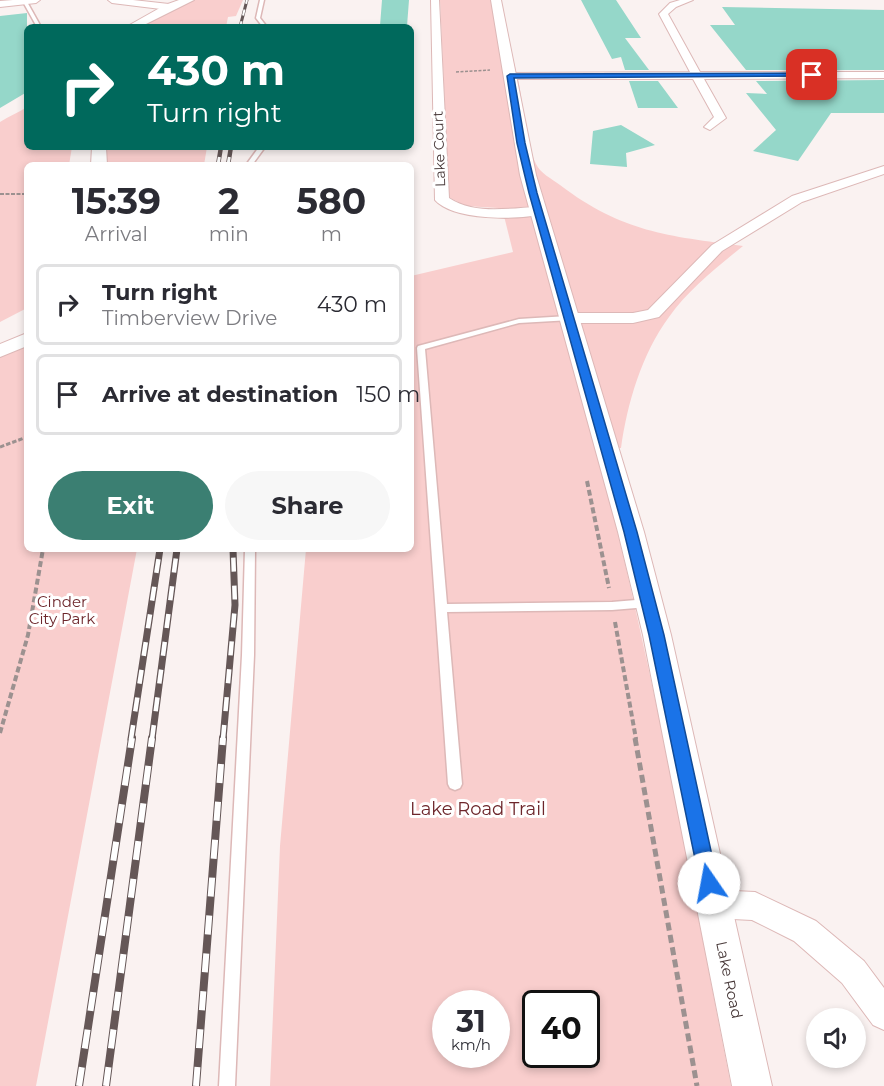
<!DOCTYPE html>
<html lang="en">
<head>
<meta charset="utf-8">
<style>
	body { margin:0; font-family:Montserrat,sans-serif; background:#f7f7f7; color:#2b2b33; height:100vh; display:flex; flex-direction:column; font-size:22px; white-space:nowrap }
	* { box-sizing:border-box; margin:0 }
	p { font-size:20px; color:#7c7c81 }
	.icon { flex:none; width:33px; height:33px; fill:none; stroke:currentColor; stroke-width:2; stroke-linecap:round; stroke-linejoin:round }
	.map { position:relative; flex:1; overflow:hidden }
	.details { position:absolute; left:24px; top:162px; width:390px; height:390px; display:flex; flex-direction:column; background:#fff; border-radius:9px; box-shadow:0 3px 9px #0003 }
	.details>* { flex:none }
	.hud { position:absolute; left:24px; top:24px; width:390px; height:126px; border-radius:9px; box-shadow:0 3px 9px #0003; background:#00695c; color:#fff; overflow:hidden }
	.controls { position:absolute; left:806px; top:1008px; display:grid; gap:12px }
	.controls a { display:grid; place-items:center; width:60px; height:60px; border-radius:50%; background:#fff; box-shadow:0 3px 9px #0003; font-size:30px }
	.speed { position:absolute; left:432px; top:990px; display:flex; gap:12px; font-size:30px; font-weight:700; text-align:center }
	.speed>* { display:grid; place-content:center; width:78px; height:78px; border-radius:50%; background:#fff; box-shadow:0 3px 9px #0003; line-height:1 }
	.speed small { font-size:15px; font-weight:400 }
	.speed .limit { border:3px solid #111; border-radius:9px; background:#fff; color:#111 }
	.pin { position:absolute; display:grid; place-items:center; width:51px; height:51px; color:#fff; margin:-26px; border-radius:12px; box-shadow:0 3px 9px #0006 }
	.me { position:absolute; width:66px; margin:-33px; rotate:348deg; stroke-linejoin:round; filter:drop-shadow(0 0 4px #0008) }
	.turn { display:flex; align-items:center; gap:21px; height:126px; padding:0 24px; font-size:27px }
	.turn .icon { width:78px; height:78px; stroke-width:2.5 }
	.turn b { display:block; font-size:42px; line-height:51px }
	.eta { display:flex; justify-content:space-evenly; align-items:center; height:102px; text-align:center }
	.eta b { font-size:36px; font-weight:700; line-height:42px }
	.action { display:flex; gap:12px; margin-top:auto; padding:12px 24px }
	.action a { flex:1; height:69px; border-radius:36px; background:#3b7f72; color:#fff; font-size:24px; font-weight:700; line-height:69px; text-align:center }
	.action a+a { background:#f7f7f7; color:#2b2b33 }
	ul { padding:0; list-style:none }
	li { display:flex; align-items:center; gap:18px; height:81px; margin:0 12px 9px; padding:0 12px; border:3px solid #e1e1e2; border-radius:9px }
	li div { flex:1 }
	li b { display:block; font-size:22px }
	li em { font-style:normal }
	.map>svg:first-child { display:block }
</style>
</head>
<body>
<div class="map">
<svg width="884" height="1086" viewBox="0 0 884 1086">
	<rect width="100%" height="100%" fill="#faf2f1"/>
	<!-- green -->
	<path fill="#f9cecd" fill-rule="evenodd" d="M191,0h52l-7,16 -8,1 -2,10h-92z
		M440,0h57c8,28 16,56 22,84 5,25 6,57 17,80 4,9 16,15 24,21 62,47 107,51 183,61 -26,21 -55,44 -74,71 -27,36 -42,87 -48,131h-25c56,210 93,425 135,638h-461l10,-240 26,-297h105v-273l102,-24 -9,-36 -6,-8 -33,-2 -16,-9zM446,1004h50v50h-50zM536,1004h50v50h-50z
		M27,107v40h45l-3,18h-42v143l-27,14v-200c9,-6 18,-9 27,-15z
		M99,147h108l-3,18h-105z
		M27,337v212h110l-101,537h-36v-735z"/>
	<!-- building -->
	<path fill="#95d7c9" d="M382,0h27l-2,26h-27z
		M581,0h35l25,38h-16l24,32h-24l-4,-13 -9,2z
		M722,7l162,3v60h-138l-36,-45h25z
		M27,13v79l-27,16v-92z
		M884,80v33h-53l-33,48 -45,-10 23,-21 -30,-37 21,1 -11,-13z
		M629,81h29l20,27h-40z
		M621,125l34,20 -29,8 1,14 -37,-3 3,-33z"/>
	<g fill="none" stroke-linecap="round" stroke-linejoin="round">
		<!-- service casing -->
		<g stroke="#ddb8b7" stroke-width="3">
			<path id="service" d="M22,0h4l15,27h-4z
				M260,0h4l-4,18 7,9h-4l-7,-9z
				M259,147h6l-13,18h-6z
				M568,316h3v4l-52,3 -94,26 22,255 165,-2 36,-3 4,1 2,3 -2,3 -4,1 -36,3 -165,2 15,172 -2,4 -5,2 -5,-2 -2,-4 -31,-436 1,-2 101,-27z
				M245,549h10l-1,106 -19,431h-16l23,-431z"/>
		</g>
		<!-- minor casing -->
		<g stroke="#ddb8b7" stroke-width="2">
			<path id="minor" d="M13,0h27l-4,3 -36,4v-6z
				M108,0h25l36,4 4,3 -4,3 -57,-7z
				M431,0h8l10,198c25,17 60,10 89,9l7,4 -2,3c-26,6 -89,7 -108,-14z
				M680,0h13l-17,7 -8,7 32,58h184v6l-180,1 22,39 -16,12 -6,-3 10,-10 -21,-38h-183l-5,-3 5,-3 180,-1 -31,-58 11,-11z
				M884,166v8l-82,28 -80,49 -63,66 -26,6h-65l-8,-5 8,-5h65l15,-3 64,-65 80,-49z
				M713,890l42,2 61,29 48,40 20,27v42l-11,-5 -31,-42 -48,-42 -42,-21 -39,-2 -10,-4 -5,-10 5,-10z"/>
		</g>
		<!-- tertiary casing -->
		<g stroke="#ddb8b7" stroke-width="2">
			<path id="tertiary" d="M179,0h15l-54,27h-14l39,-22z
				M491,0h10l35,175 108,357 27,103 101,451h-40l-89,-451 -25,-103 -98,-357z
				M92,147h14l1,18h-16z
				M27,333v13l-27,11v-13z"/>
		</g>
		<!-- path-far4 -->
		<path stroke="#9c9190" stroke-width="1.5" stroke-dasharray="3 1.5" stroke-linecap="butt" d="M456,72l34,-2"/>
		<!-- path-far3 -->
		<path stroke="#9c9190" stroke-width="2" stroke-dasharray="4 1.5" stroke-linecap="butt" d="M0,194h27"/>
		<!-- path-far2 -->
		<path stroke="#9c9190" stroke-width="3" stroke-dasharray="4.5 2" stroke-linecap="butt" d="M0,447l27,-10"/>
		<!-- path-far1 -->
		<path stroke="#9c9190" stroke-width="4" stroke-dasharray="6 3" stroke-linecap="butt" d="M587,481l22,107
			M615,622l21,117
			M0,733l28,-98 15,-86"/>
		<!-- path -->
		<path stroke="#9c9190" stroke-width="5" stroke-dasharray="8 4.5" stroke-linecap="butt" d="M635,738l62,348"/>
		<!-- service -->
		<use href="#service" fill="#fff" fill-rule="evenodd"/>
		<!-- minor -->
		<use href="#minor" fill="#fff" fill-rule="evenodd"/>
		<!-- tertiary -->
		<use href="#tertiary" fill="#fff" fill-rule="evenodd"/>
		<!-- rail-far3 casing -->
		<g stroke="#655757" stroke-width="3">
			<path id="rail-far3" d="M240,27l7,-27"/>
		</g>
		<!-- rail-far2 casing -->
		<g stroke="#655757" stroke-width="4.5">
			<path id="rail-far2" d="M218,165l3,-18
				M228,165l3,-18"/>
		</g>
		<!-- rail-far1 casing -->
		<g stroke="#655757" stroke-width="7">
			<path id="rail-far1" d="M131,739l29,-190
				M152,739l25,-190
				M223,739l12,-134 -2,-56"/>
		</g>
		<!-- rail casing -->
		<g stroke="#655757" stroke-width="8">
			<path id="rail" d="M79,1086l53,-348
				M106,1086l46,-348
				M196,1086l27,-348"/>
		</g>
		<!-- rail-far3 -->
		<use href="#rail-far3" stroke="#fff" stroke-width="2" stroke-dasharray="6" stroke-linecap="butt"/>
		<!-- rail-far2 -->
		<use href="#rail-far2" stroke="#fff" stroke-width="3" stroke-dasharray="8" stroke-linecap="butt"/>
		<!-- rail-far1 -->
		<use href="#rail-far1" stroke="#fff" stroke-width="4.5" stroke-dasharray="14" stroke-linecap="butt"/>
		<!-- rail -->
		<use href="#rail" stroke="#fff" stroke-width="6" stroke-dasharray="19" stroke-linecap="butt"/>
	</g>
	<!-- route -->
	<path fill="#1a73e8" stroke="#114b97" stroke-width="1.5" d="M812,73l3,3 -301,2 11,65 12,50 100,339 27,103 54,248 -2,6 -7,3 -7,-3 -2,-6 -51,-248 -25,-103 -95,-339 -12,-50 -10,-67 3,-2z"/>
	<g text-anchor="middle" stroke-width="6" stroke-linejoin="round" paint-order="stroke">
		<!-- far-street labels -->
		<g font-size="14" fill="#473838" stroke="#fff">
			<text transform="translate(439 149) rotate(-92)" y="5">Lake Court</text>
		</g>
		<!-- park labels -->
		<g font-size="15" fill="#6d262b" stroke="#fff">
			<text x="62" y="607">Cinder<tspan x="62" dy="17">City Park</tspan></text>
		</g>
		<!-- street labels -->
		<g font-size="15" fill="#473838" stroke="#fff">
			<text transform="translate(729 980) rotate(78)" y="5">Lake Road</text>
		</g>
		<!-- near-park labels -->
		<g font-size="18" fill="#6d262b" stroke="#fff">
			<text x="478" y="815">Lake Road Trail</text>
		</g>
	</g>
</svg>
<div class="controls">
<a><svg class="icon" aria-label="sound" viewBox="0 0 24 24"><path d="M4 9h4l5-4v14l-5-4H4zM17 9q2 3 0 6"/></svg></a>
</div>
<div class="speed"><div>31<small>km/h</small></div><div class="limit">40</div></div>
<div class="pin" style="left:812px;top:75px;background:#d93025"><svg class="icon" aria-label="arrive" viewBox="0 0 24 24"><path d="M6 21V4h12l-3 4 3 4H6"/></svg></div>
<svg class="me" style="left:709px;top:883px" viewBox="-20 -20 40 40"><circle r="19" fill="#fff"/><path d="M0-13L10 11 0 6-10 11z" fill="#1a73e8"/></svg>
<div class="hud">
<div class="turn"><svg class="icon" aria-label="right" viewBox="0 0 24 24"><path d="M7 20v-9h11M14 6l5 5-5 5"/></svg><div><b>430 m</b>Turn right</div></div>
</div>
<section class="details">
<div class="eta">
<div><b>15:39</b><p>Arrival</p></div>
<div><b>2</b><p>min</p></div>
<div><b>580</b><p>m</p></div>
</div>
<ul>
<li><svg class="icon" aria-label="right" viewBox="0 0 24 24"><path d="M7 20v-9h11M14 6l5 5-5 5"/></svg><div><b>Turn right</b><p>Timberview Drive</p></div><em>430 m</em></li>
<li><svg class="icon" aria-label="arrive" viewBox="0 0 24 24"><path d="M6 21V4h12l-3 4 3 4H6"/></svg><div><b>Arrive at destination</b></div><em>150 m</em></li>
</ul>
<div class="action"><a>Exit</a><a>Share</a></div>
</section>
</div>
</body>
</html>
